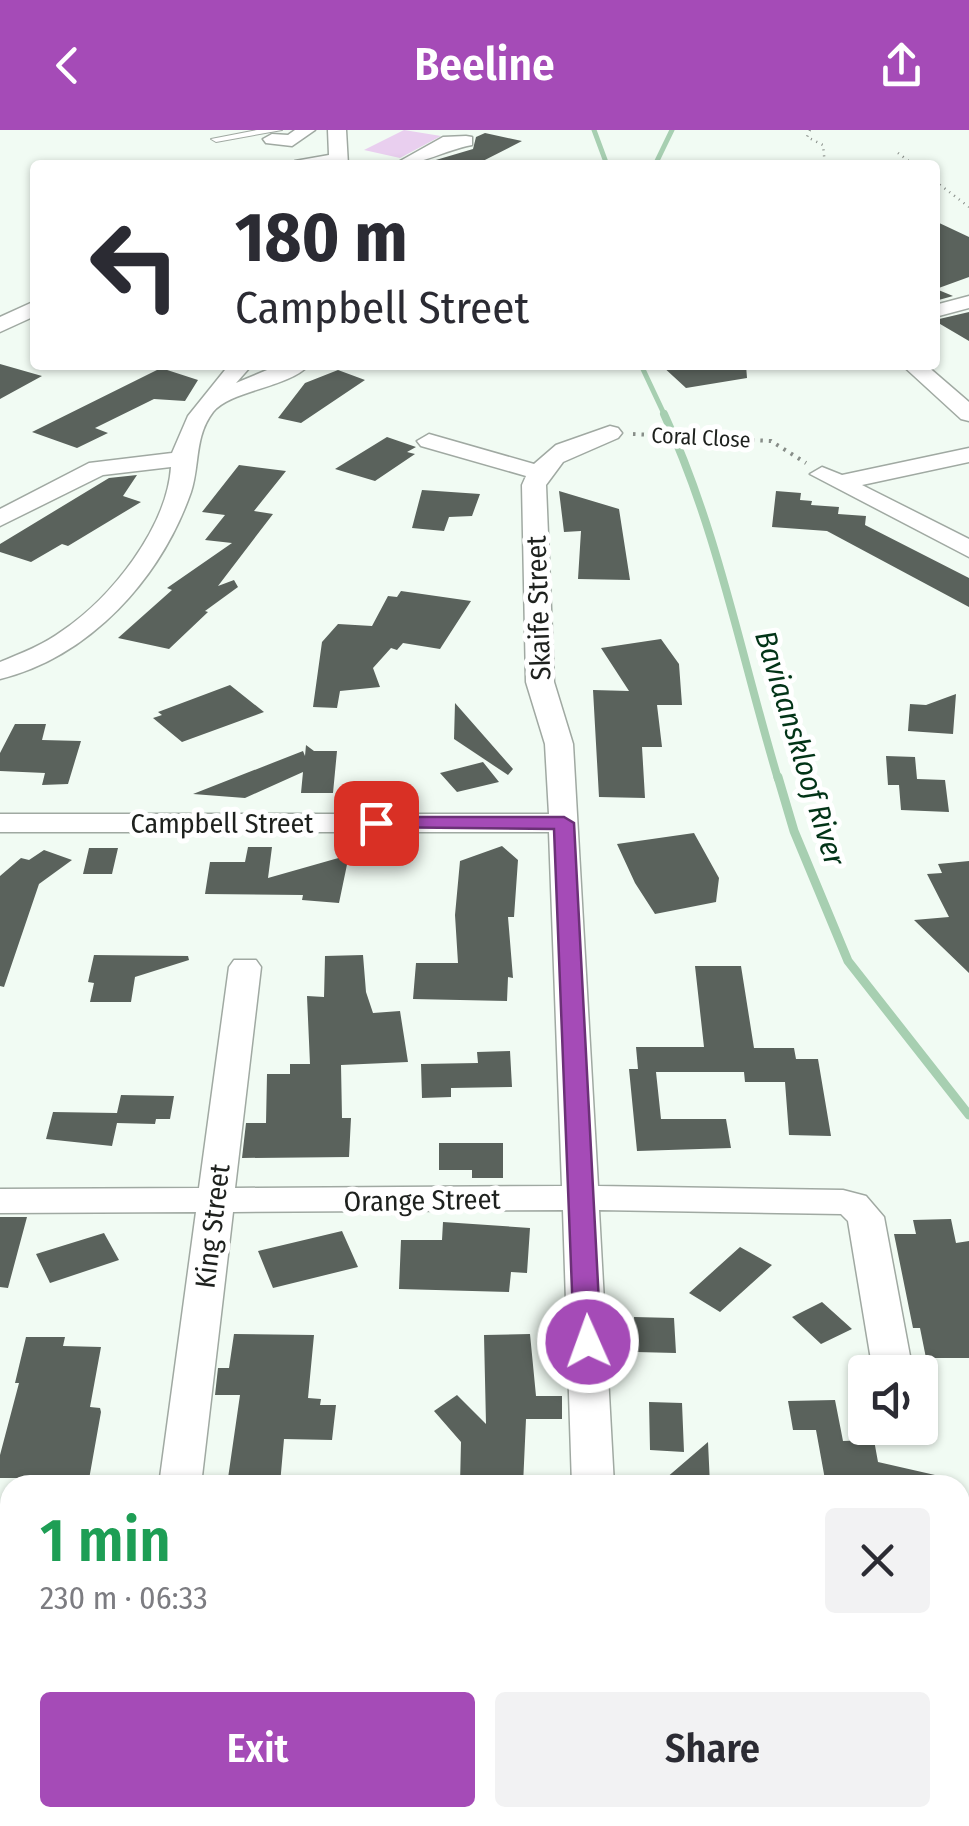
<!DOCTYPE html>
<html lang="en">
<head>
<meta charset="utf-8">
<style>
	body { margin:0; font-family:"Fira Sans Condensed",sans-serif; background:#f2f2f3; color:#2b2b33; height:100vh; display:flex; flex-direction:column; font-size:38px; white-space:nowrap }
	* { box-sizing:border-box; margin:0 }
	p { font-size:32px; color:#7c7c81 }
	.icon { flex:none; width:55px; height:55px; fill:none; stroke:currentColor; stroke-width:2; stroke-linecap:round; stroke-linejoin:round }
	.map { position:relative; flex:1; overflow:hidden }
	.panel { position:absolute; left:0px; top:1345px; width:970px; height:352px; display:flex; flex-direction:column; background:#fff; border-radius:30px 30px 0 0; box-shadow:0 2px 8px #0004 }
	.panel>* { flex:none }
	.hud { position:absolute; left:30px; top:30px; width:910px; height:210px; border-radius:10px; box-shadow:0 2px 8px #0004; background:#fff; color:#2b2b33; overflow:hidden }
	.buttons { position:absolute; left:848px; top:1225px; display:grid; gap:20px }
	.buttons a { display:grid; place-items:center; width:90px; height:90px; border-radius:10px; background:#fff; box-shadow:0 2px 8px #0004; font-size:50px }
	.pin { position:absolute; display:grid; place-items:center; width:85px; height:85px; color:#fff; margin:-42px; border-radius:20px; box-shadow:0 5px 15px #0006 }
	.me { position:absolute; width:110px; margin:-55px; rotate:358deg; stroke-linejoin:round; filter:drop-shadow(0 0 8px #0008) }
	.turn { display:flex; align-items:center; gap:35px; height:210px; padding:0 40px; font-size:45px }
	.turn .icon { width:130px; height:130px; stroke-width:2.5 }
	.turn b { display:block; font-size:70px; line-height:85px }
	.round { display:grid; place-items:center; flex:none; width:105px; height:105px; border-radius:10px; background:#f2f2f3 }
	.summary { display:flex; align-items:center; justify-content:space-between; height:170px; padding:0 40px }
	h1 { font-size:60px; font-weight:600; line-height:75px; color:#1e9e55 }
	.action { display:flex; gap:20px; margin-top:auto; padding:20px 40px }
	.action a { flex:1; height:115px; border-radius:10px; background:#a54bb7; color:#fff; font-size:40px; font-weight:600; line-height:115px; text-align:center }
	.action a+a { background:#f2f2f3; color:#2b2b33 }
	header { display:flex; justify-content:space-between; align-items:center; height:130px; padding:0 40px; background:#a54bb7; color:#fff; font-size:45px; font-weight:600 }
	.map>svg:first-child { display:block }
</style>
</head>
<body>
<header><svg class="icon" aria-label="back" viewBox="0 0 24 24"><path d="M15 5l-7 7 7 7"/></svg>Beeline<svg class="icon" aria-label="share" viewBox="0 0 24 24"><path d="M12 15V3M7 8l5-5 5 5M5 13v7h14v-7"/></svg></header>
<div class="map">
<svg width="969" height="1696" viewBox="0 0 969 1696">
	<rect width="100%" height="100%" fill="#f1fbf3"/>
	<!-- green -->
	<path fill="#e9cfef" d="M404,0l37,6 -41,22 -36,-8z"/>
	<g fill="none" stroke-linecap="round" stroke-linejoin="round">
		<!-- stream-far2 -->
		<path stroke="#a7cfb1" stroke-width="5" d="M594,0l13,35
			M655,35l17,-35
			M641,235l24,51"/>
		<!-- stream-far1 -->
		<path stroke="#a7cfb1" stroke-width="8" d="M664,284c54,117 77,242 114,365"/>
		<!-- stream -->
		<path stroke="#a7cfb1" stroke-width="9" d="M778,647l16,54 54,130 121,154"/>
	</g>
	<!-- building -->
	<path fill="#5a625c" d="M485,3l37,8 -47,24h-56l54,-16 3,-12z
		M935,91l34,16v40l-33,12 17,7 -18,5z
		M969,182v29l-34,-20v-1z
		M0,234l42,12 -42,23z
		M661,235h85l1,13 -61,10z
		M161,238l37,12 -13,21 -31,-2 -59,29 13,5 -31,15 -45,-16z
		M338,240l27,10 -64,43 -23,-5 27,-35z
		M387,307l29,10 -9,5 8,2 -40,27 -40,-12z
		M239,335l47,6 -32,40 19,3 -55,72 16,-6 4,7 -33,24 3,1 -39,37 -51,-11 54,-48 -5,-2 65,-45 -27,-3 20,-25 -23,-3z
		M137,345l-14,21 18,6 -73,44 -6,-2 -31,18 -31,-10v-8l109,-66z
		M422,360l58,4 -8,22 -23,1 -5,14 -32,-3z
		M559,361l60,18 11,71 -52,-1 3,-48 -17,1z
		M776,361l25,2 -1,7 12,1 -1,4 28,2 -1,7 28,2 -1,9 104,53v29l-142,-76 -55,-4z
		M401,461l70,10 -31,48 -37,-6 -6,7 -6,-2 -18,20 7,19 -40,4 -3,17 -24,-1 9,-65 16,-18 34,2 16,-30 9,1z
		M661,509l18,25 3,41h-25l5,42h-20l3,51 -46,-1 -6,-107 36,1 -28,-43z
		M230,555l34,27 -82,30 -29,-24 9,-3 -4,-3z
		M956,564l-3,40 -45,-3 2,-27 16,1z
		M455,573l58,66 -5,6 -54,-36z
		M15,594h31l-4,16 39,1 -13,43 -26,1 3,-12 -45,-2v-18z
		M306,615l8,6h23l-4,42h-32l2,-21 -58,26 -52,-4 110,-43 2,5z
		M886,626l29,1 2,22 28,1 4,32 -48,-2 -2,-25h-11z
		M483,632l16,20 -42,10 -17,-19z
		M694,703l25,45 -3,24 -61,12 -20,-31 -18,-39z
		M502,716l16,14 -4,57h-6l5,61 -5,-1 -1,24 -94,-2 3,-36h42l-3,-48 5,-54z
		M248,717h24l-4,31 81,-23 -10,48 -37,-3 1,-5 -98,-1 5,-32h35z
		M89,718h29l-6,26h-29z
		M44,720l28,10 -33,24 -35,103 -4,-1v-110l21,-18 8,2z
		M969,731v112l-55,-53 35,-3 -22,-43 15,-1 -4,-9z
		M94,825l94,1 1,4 -54,17 -4,25h-41l4,-19 -6,-1z
		M363,825l3,37 7,21 27,-2 8,51 -67,3 1,53h9l-2,39 -107,1 4,-35h20l1,-49h23v-10h20l-3,-68 17,1 1,-41z
		M695,836h46l13,82h40l2,11h22l13,77 -42,-1 -4,-53h-40l-1,-10h-88l5,47h65l5,29 -94,3 -8,-82h9l-2,-22h68z
		M510,921l2,36 -61,1v9l-29,1 -1,-34 57,-1 -1,-11z
		M121,965l53,1 -4,23h-14l-1,5 -38,-1 -5,23 -66,-7 7,-27 64,1z
		M439,1013h64v35h-31v-8h-33z
		M0,1087h27l-19,71 -8,-1z
		M951,1089l5,24 13,-2v117h-43l-6,-30h-7l-19,-94h22l-3,-14z
		M443,1092l87,6 -3,45 -16,-1 -2,20 -110,-3 2,-49h41z
		M342,1101l16,36 -85,21 -15,-37z
		M104,1103l15,27 -69,23 -14,-29z
		M740,1117l32,18 -52,47 -31,-19z
		M822,1172l30,27 -31,15 -29,-27z
		M634,1187l40,1 2,35 -40,-1z
		M234,1204l80,1 -6,63 13,1 -1,6h16l-4,35 -48,-1 -4,45 -53,1 13,-90h-25l3,-27h11z
		M530,1204l6,62h26v23h-36l-3,66h-63l1,-43 -27,-31 23,-16 29,29 -2,-89z
		M26,1207h39l-2,9 38,1 -11,60 10,1 1,4 -13,73h-60l2,-7h-30v-23l19,-72h-4z
		M835,1270l8,41 31,-1 4,22 57,13 -1,10h-108l-10,-55h-23l-5,-29z
		M649,1272l33,1 2,49 -34,-2z
		M708,1312l2,43h-52z"/>
	<g fill="none" stroke-linecap="round" stroke-linejoin="round">
		<!-- service casing -->
		<g stroke="#a0a9a2" stroke-width="2">
			<path id="service" d="M257,0h25l-66,12 -5,-3z"/>
		</g>
		<!-- minor casing -->
		<g stroke="#a0a9a2" stroke-width="3">
			<path id="minor" d="M295,0h20l-23,16 -26,-3 -3,-4 9,-5 16,1z
				M328,0h18l2,35h-55l2,-4 34,-6z
				M466,6l6,1v8c-27,5 -50,20 -79,20l50,-28z
				M969,166v12l-34,9v-12z
				M35,171v15l-35,16v-15z
				M229,235h23l-16,18 43,-18h30c-21,23 -78,25 -96,47 -19,25 -13,53 -22,80 -30,86 -101,165 -191,187v-17c22,-9 43,-17 62,-31 49,-33 105,-103 109,-164l-68,8 -103,51v-17l89,-46 83,-10 16,-37z
				M902,235h24l43,37v19l-8,-2z
				M610,296l8,2 4,5 -4,5 -55,24 -17,23 8,197 19,62 25,442 245,4 23,6 18,21 29,155h-40l-25,-151 -7,-7 -242,-4 15,275h-42l-9,-275 -330,2 -32,273h-42l37,-273 -196,1v-24l199,-1 30,-221 5,-7h22l5,7 -26,221 327,-2 -13,-354h-549v-18h549l-4,-70 -19,-62 -4,-197 4,-9 -105,-30 -4,-5 12,-7 105,30 22,-19z
				M969,318v14l-107,23 107,54v18l-159,-83 12,-7 20,8z
				M10,1643v40l-10,1v-40z
				M464,1688h93l5,8h-95z
				M582,1688h46l1,8h-48z"/>
		</g>
		<!-- path-far1 -->
		<path stroke="#878d88" stroke-width="2.5" stroke-dasharray="1 5" stroke-linecap="butt" d="M810,0l-3,7 16,8 2,20
			M898,23l16,12
			M935,51l34,26"/>
		<!-- path -->
		<path stroke="#878d88" stroke-width="4" stroke-dasharray="2.5 6" stroke-linecap="butt" d="M633,304l138,7 35,22"/>
		<!-- service -->
		<use href="#service" fill="#fff" fill-rule="evenodd"/>
		<!-- minor -->
		<use href="#minor" fill="#fff" fill-rule="evenodd"/>
	</g>
	<!-- route -->
	<path fill="#a54bb7" stroke="#6b3177" stroke-width="2.5" d="M376,687h188l10,6 27,519 -4,7h-19l-4,-7 -20,-513 -185,-2 -3,-4 3,-4z"/>
	<g text-anchor="middle" stroke-width="10" stroke-linejoin="round" paint-order="stroke">
		<!-- far-street labels -->
		<g font-size="22" fill="#1e211e" stroke="#fff">
			<text transform="translate(701 307) rotate(3)" y="8">Coral Close</text>
		</g>
		<!-- street labels -->
		<g font-size="28" fill="#1e211e" stroke="#fff">
			<text transform="translate(538 478) rotate(-92)" y="10">Skaife Street</text>
			<text x="222" y="703">Campbell Street</text>
			<text transform="translate(422 1070) rotate(-1)" y="10">Orange Street</text>
			<text transform="translate(212 1096) rotate(-83)" y="10">King Street</text>
		</g>
		<!-- water labels -->
		<g font-size="30" font-style="italic" fill="#023417" stroke="#fff">
			<text transform="translate(800 618) rotate(73)" y="10">Baviaanskloof River</text>
		</g>
	</g>
</svg>
<div class="buttons">
<a><svg class="icon" aria-label="sound" viewBox="0 0 24 24"><path d="M4 9h4l5-4v14l-5-4H4zM17 9q2 3 0 6"/></svg></a>
</div>
<div class="pin" style="left:376px;top:693px;background:#d93025"><svg class="icon" aria-label="arrive" viewBox="0 0 24 24"><path d="M6 21V4h12l-3 4 3 4H6"/></svg></div>
<svg class="me" style="left:588px;top:1212px" viewBox="-20 -20 40 40"><circle r="17" fill="#a54bb7" stroke="#fff" stroke-width="3"/><path d="M0-11L8 9 0 5-8 9z" fill="#fff"/></svg>
<div class="hud">
<div class="turn"><svg class="icon" aria-label="left" viewBox="0 0 24 24"><path d="M17 20v-9H6M10 6l-5 5 5 5"/></svg><div><b>180 m</b>Campbell Street</div></div>
</div>
<section class="panel">
<div class="summary"><div><h1>1 min</h1><p>230 m · 06:33</p></div><a class="round"><svg class="icon" aria-label="close" viewBox="0 0 24 24"><path d="M6 6l12 12M18 6L6 18"/></svg></a></div>
<div class="action"><a>Exit</a><a>Share</a></div>
</section>
</div>
</body>
</html>
